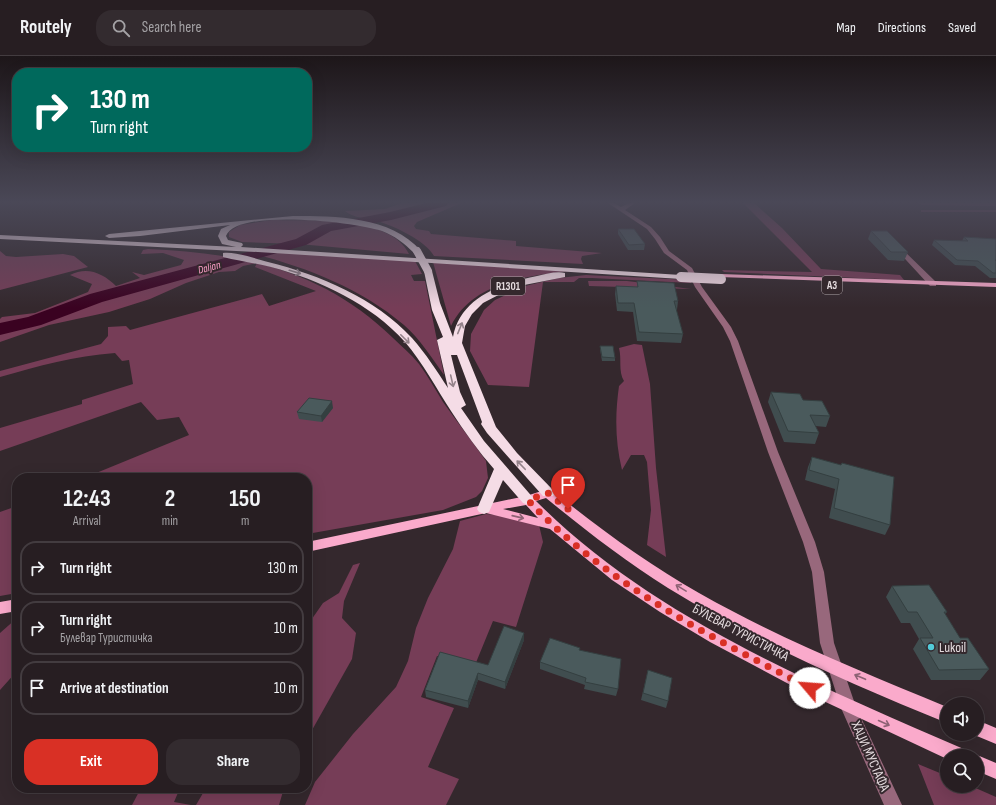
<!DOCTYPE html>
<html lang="en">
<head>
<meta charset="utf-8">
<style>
	body { margin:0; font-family:"Sofia Sans Condensed",sans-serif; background:#332b2f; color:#f1f3f6; height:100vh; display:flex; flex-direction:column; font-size:15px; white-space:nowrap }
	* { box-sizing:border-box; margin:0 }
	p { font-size:13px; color:#a4a2a5 }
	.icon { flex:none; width:22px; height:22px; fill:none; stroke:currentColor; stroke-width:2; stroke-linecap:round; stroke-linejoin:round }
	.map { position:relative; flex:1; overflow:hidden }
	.sheet { position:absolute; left:12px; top:417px; width:300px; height:320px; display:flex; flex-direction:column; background:#271e22; border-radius:16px; box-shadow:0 4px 16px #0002,0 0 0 1px #433c40 }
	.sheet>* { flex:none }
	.guide { position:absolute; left:12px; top:12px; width:300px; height:84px; border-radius:16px; box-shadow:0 4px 16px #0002,0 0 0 1px #433c40; background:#00695c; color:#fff; overflow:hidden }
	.fabs { position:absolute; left:940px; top:641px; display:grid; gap:8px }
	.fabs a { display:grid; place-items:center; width:44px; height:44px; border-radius:50%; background:#271e22; box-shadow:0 4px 16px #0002,0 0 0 1px #433c40; font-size:20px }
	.pin { position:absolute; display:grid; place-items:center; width:34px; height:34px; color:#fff; margin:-41px -17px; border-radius:50% 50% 50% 0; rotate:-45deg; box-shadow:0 0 4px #0007 }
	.pin .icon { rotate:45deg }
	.me { position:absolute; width:44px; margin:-22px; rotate:297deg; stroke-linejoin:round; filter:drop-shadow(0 0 3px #0008) }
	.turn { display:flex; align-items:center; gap:14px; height:84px; padding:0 12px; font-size:18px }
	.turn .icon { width:52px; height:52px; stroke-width:2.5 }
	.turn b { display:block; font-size:28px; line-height:34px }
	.eta { display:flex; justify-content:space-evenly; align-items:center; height:68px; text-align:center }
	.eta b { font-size:24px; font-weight:700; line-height:28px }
	.action { display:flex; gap:8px; margin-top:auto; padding:8px 12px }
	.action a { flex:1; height:46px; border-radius:16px; background:#d93025; color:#fff; font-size:16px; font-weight:700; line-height:46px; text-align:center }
	.action a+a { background:#332b2f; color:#f1f3f6 }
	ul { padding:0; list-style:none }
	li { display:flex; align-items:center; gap:12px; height:54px; margin:0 8px 6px; padding:0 4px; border:2px solid #433c40; border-radius:16px }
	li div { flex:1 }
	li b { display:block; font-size:15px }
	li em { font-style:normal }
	header { display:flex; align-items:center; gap:24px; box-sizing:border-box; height:56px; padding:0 20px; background:#271e22; border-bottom:1px solid #433c40 }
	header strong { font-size:19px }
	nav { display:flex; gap:22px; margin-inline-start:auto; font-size:14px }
	.search { width:280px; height:36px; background:#332b2f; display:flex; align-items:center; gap:10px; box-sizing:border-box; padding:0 14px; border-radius:16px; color:#a4a2a5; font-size:15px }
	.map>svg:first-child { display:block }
</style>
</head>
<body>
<header>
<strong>Routely</strong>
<div class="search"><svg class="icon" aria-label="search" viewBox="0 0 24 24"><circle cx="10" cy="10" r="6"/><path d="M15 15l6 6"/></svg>Search here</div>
<nav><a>Map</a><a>Directions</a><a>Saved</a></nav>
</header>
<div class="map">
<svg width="996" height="749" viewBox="0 0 996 749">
	<rect width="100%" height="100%" fill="#34282d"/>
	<!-- green -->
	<path fill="#763d57" d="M402,147h59l-44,19 -3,4 2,3 13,2 2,3 85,7v5l86,7 -20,3 -1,3 2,5 -149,-8c-9,-16 -40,-30 -57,-35 -11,-3 -24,-3 -32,-10l40,-2z
		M743,147h11l28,25 39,41 79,6 4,5 -180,-8 -2,-2 90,2z
		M919,147h77v3l-74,-1z
		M921,154h75v2h-75z
		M271,164c36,1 120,-5 138,34l-110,-10 -57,-2 -13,-5v-5l11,-7z
		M148,193c94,4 175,21 245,89 8,8 18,16 26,26 9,12 16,25 24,38 14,20 29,39 43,59l2,17 -6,13 -6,6 -33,13 -136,24v-56h-223l105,-43 -10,-18 -22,3 -16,-18 -141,49v-23l82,-24v-4l51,-16 -4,-24 -7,1 -7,-8c-41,3 -76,13 -115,24v-6l101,-27 7,-8v-9l18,-1 4,4 132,-36 7,12 47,-15 -61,-24 2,-4 -14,3 -8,5 -16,1 -33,11 -36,16 -41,13 -60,13 -49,17v-23l2,-2 33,-4 53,-21 4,-8 -22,-9c17,-9 33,-2 46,11l24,-8 -8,-6 12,3 37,-10 3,-5 -21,-7 -22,1 2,-4z
		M0,195l6,5 10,1 47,-3 11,2 14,11 -88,23z
		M253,195l162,10 7,13 -11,1 3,6h11l19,94c-12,-17 -24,-36 -40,-50 -45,-38 -101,-59 -157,-73z
		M433,206l136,9c-43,5 -97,12 -118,55z
		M586,219l105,5v3l-99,-5h-13l-5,4h-31l-14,105 -41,-2 -18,-34 1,-17 13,-24 11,-10 30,-14 34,-8z
		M588,225h39l64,8 -102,-3z
		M634,288l8,1 8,39 6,84 10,89 -19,-12 4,-35 -4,-48 -3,-7h-13l-9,15c-7,-29 -7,-55 -3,-84l5,-5c-6,-10 -2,-22 -5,-33z
		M17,450v87l-17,3v-84z
		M486,458l12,1 41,10 4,17 -27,85 -23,-6 -18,44 -38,-9 -16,41 33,11 -26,59 31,12 -13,26h-141l10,-23 38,-48 43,-47 12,-26 8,-33 12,-30 25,-49 7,-28z
		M360,507l-16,38 -2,17 14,15 -4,26 -45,80v-113l16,-23 16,-10 14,-28z
		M17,562v53l-17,19v-57z
		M918,708l29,12v10h24l25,11v8h-62z
		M141,732h39l-6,14 17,3h-59z
		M206,732h78l-5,17h-83z"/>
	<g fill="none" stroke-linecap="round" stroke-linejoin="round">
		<!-- river -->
		<path fill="#3a0221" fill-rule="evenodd" d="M426,147h22l-2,3 -55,14 -60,11 -25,14 -204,57 -61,23 -41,10v-12l28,-6 62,-23 206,-55 26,-14 68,-13z"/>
		<!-- minor -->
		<path fill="#98687c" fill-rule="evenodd" d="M608,147h6l7,4 8,-4h6l-10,7 26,17 9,10 9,14 23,17 10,19 29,40 7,14 40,111 37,90 9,30 10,71 22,64 46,98h-18l-43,-97 -21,-65 -8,-71 -9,-30 -35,-90 -38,-111 -7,-14 -28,-40 -8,-17 -23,-17 -9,-14 -8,-10z
			M895,190h4l37,36v4h-6l-35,-38z"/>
		<!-- major -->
		<path fill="#faaacb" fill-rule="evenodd" d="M721,218l275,9v4l-277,-10v-2z
			M548,433l4,1c46,38 95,73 147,103 79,45 164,79 248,114v16c-94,-38 -192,-81 -279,-135 -43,-27 -83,-58 -122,-90l-10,3c118,118 279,183 430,249l2,6h-21v3l-147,-69 -90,-48 -50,-30 -48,-32 -62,-51 -64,-16 -179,39v-10l219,-46zM526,449l12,13 -35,-9z
			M17,543v12l-17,3v-12z
			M977,664l19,8v16l-24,-10h5z
			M977,699l19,8v16l-19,-8v-15h-3z"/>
		<!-- highway -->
		<path fill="#f5dce6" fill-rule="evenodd" d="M293,160c42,0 98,0 128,35l-7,2c-10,-10 -19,-17 -32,-22 -25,-9 -146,-23 -156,5l2,4 14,3 1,2 -2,2 440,28 4,2 -4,2 -423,-27 -258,-13v-4l236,12 -14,-3 -4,-8 3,-7 9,-4 -90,11 -31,2 -4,-2 4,-2z
			M223,197c11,-2 34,6 45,9 52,13 107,36 144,76 14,16 25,33 36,50l-11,-48 6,-3 -11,-27 -8,-39 1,-2 7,2 8,32 13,34c7,-40 49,-54 84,-61 9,-2 20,-5 28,-3v4l-51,10 -31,16 -11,11 -7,12 -3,17 34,84 21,26 36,37 2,3 -2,3h-10l-56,-63 -6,-9 1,-2 -25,-67h-6l9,37 6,13 -5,3 23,33 51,59 -2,3 -5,2 -5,-2 -20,-23 -14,32 -5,2 -5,-2 -2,-3 17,-40c-16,-18 -30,-38 -43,-58 -15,-23 -28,-48 -46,-69 -34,-38 -85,-62 -134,-75 -16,-4 -32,-6 -48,-10z"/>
		<!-- highway-bridge-far1 -->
		<path stroke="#f5dce6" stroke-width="8" d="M417,195l11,20"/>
		<!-- highway-bridge -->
		<path stroke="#f5dce6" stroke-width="10" d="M681,221l40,2"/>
	</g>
	<!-- wall -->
	<path fill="#404d4f" d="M618,173l27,15 -1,6h-16l-10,-16z
		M871,175l37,21 -4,9 -16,-1 -20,-21z
		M964,181l32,2v39h-6l-15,-12 -20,-1 -23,-20 2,-5 28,1z
		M637,225l41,20 -1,9h-1l7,24 -2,9 -44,-2 -4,-29 -16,-1 -2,-17 1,-8 21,1z
		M600,290l15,12v3h-13l-2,-12z
		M771,336l32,8 27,16 -4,11 -11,-1 4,7 -4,11 -31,-2 -16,-40z
		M333,352l-11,14 -23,-3 -2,-7z
		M812,401l29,8 1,-2 48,62 -5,10 -56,-17 6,-29 -30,-9 3,-13z
		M892,530l55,26 -2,2 15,24 29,31 -9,11h-49l-18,-31 6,-10 -9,-16h-9l-15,-26z
		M524,577v7l-19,49 -27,-9 -10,28 -42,-11 -1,-7 63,-25z
		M580,592v2l38,39 -2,7 -32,-7 1,-4 -45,-16v-7z
		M648,614l20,31 -2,7 -25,-8z"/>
	<!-- shaded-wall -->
	<path fill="#343f40" d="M332,345l1,7 -11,14 -1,-6z
		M524,577v7l-19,49v-7z
		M478,617v7l-10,28v-7z"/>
	<!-- building -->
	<path fill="#4a5a5c" stroke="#343f40" d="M618,173h16l11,15 -16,1z
		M871,175h16l21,21h-17z
		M964,181l32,2v21h-1l1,1v12h-3l-15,-12 -21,-1 -23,-20 34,1z
		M637,225l37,2 4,18h-4l9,33 -44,-2 -5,-29h-16l-2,-17 22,1z
		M600,290h13l2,12 -13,-1z
		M771,336l29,2 3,6 19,1 8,15 -20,-1 9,18 -31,-2z
		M309,342l23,3 -11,15 -24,-4z
		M812,401l29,8 1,-2 52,14 -4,48 -56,-17 5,-29 -30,-9z
		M929,529l18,27h-3l16,26h8l21,31 -50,1 -19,-32h13l-16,-26h-9l-16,-26z
		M504,570l20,7 -19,49 -27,-9 -10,28 -43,-11 15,-38 48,13z
		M550,582l30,10 -1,2 42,9 -3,30 -33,-7 1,-4 -46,-16z
		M648,614l24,8 -4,23 -25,-8z"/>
	<!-- one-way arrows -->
	<defs><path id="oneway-shaft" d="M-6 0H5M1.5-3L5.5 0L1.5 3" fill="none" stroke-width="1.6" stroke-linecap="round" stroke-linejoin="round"/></defs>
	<g stroke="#94828a">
		<use href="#oneway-shaft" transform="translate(295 216) rotate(16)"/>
		<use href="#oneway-shaft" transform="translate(460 272) rotate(-68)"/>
		<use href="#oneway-shaft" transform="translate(405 283) rotate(45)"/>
		<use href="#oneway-shaft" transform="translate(452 325) rotate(77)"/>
		<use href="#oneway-shaft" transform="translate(521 409) rotate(-134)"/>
	</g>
	<g stroke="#8d6274">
		<use href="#oneway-shaft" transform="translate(518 461) rotate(13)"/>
		<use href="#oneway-shaft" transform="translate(681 532) rotate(-149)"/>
		<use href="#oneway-shaft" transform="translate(860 621) rotate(-157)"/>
		<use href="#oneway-shaft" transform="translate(884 667) rotate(24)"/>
	</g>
	<!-- sky -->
	<linearGradient id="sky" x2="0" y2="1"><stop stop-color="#1d1619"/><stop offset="0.58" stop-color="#4a4857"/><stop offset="1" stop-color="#4a4857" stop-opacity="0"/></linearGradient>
	<rect width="996" height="252" fill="url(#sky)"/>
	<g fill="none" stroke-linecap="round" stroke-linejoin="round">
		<!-- route -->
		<path stroke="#d93025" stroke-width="7" stroke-dasharray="0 12.6" d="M568,453l-20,-16 -20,7c77,83 182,137 282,188"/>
	</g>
	<!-- markers -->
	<circle fill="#52cbd9" stroke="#34282d" stroke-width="1.5" cx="931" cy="591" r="4"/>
	<g text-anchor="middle" stroke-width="4" stroke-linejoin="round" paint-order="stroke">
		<!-- far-water labels -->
		<g font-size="11" font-style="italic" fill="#ffa1ca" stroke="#34282d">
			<text transform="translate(209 211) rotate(-15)" y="4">Daljan</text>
		</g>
		<!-- shield labels -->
		<g fill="#34282d" stroke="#aea5a8" stroke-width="1">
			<rect x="822" y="220" width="20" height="18" rx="3"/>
			<rect x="491" y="221" width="34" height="18" rx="3"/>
		</g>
		<g font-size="11" font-weight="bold" fill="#e3dadd">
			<text x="832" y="233">A3</text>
			<text x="508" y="234">R1301</text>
		</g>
		<!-- near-street labels -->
		<g font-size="14" fill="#e3dadd" stroke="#34282d">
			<text transform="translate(741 576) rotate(28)" y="5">БУЛЕВАР ТУРИСТИЧКА</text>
			<text transform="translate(871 700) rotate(66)" y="5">ХАЏИ МУСТАФА</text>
		</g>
		<!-- near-poi labels -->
		<g font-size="14" fill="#e3dadd" stroke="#34282d" text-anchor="start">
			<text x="939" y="596">Lukoil</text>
		</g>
	</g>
</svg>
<div class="fabs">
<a><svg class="icon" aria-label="sound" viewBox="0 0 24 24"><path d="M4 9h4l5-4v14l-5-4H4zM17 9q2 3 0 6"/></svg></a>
<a><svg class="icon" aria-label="search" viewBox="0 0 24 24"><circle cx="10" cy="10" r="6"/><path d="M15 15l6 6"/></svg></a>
</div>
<div class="pin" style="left:568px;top:453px;background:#d93025"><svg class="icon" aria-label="arrive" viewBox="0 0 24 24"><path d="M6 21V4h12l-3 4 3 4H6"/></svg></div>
<svg class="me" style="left:810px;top:632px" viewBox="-20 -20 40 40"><circle r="19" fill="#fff"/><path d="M0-13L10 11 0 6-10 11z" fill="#d93025"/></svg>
<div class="guide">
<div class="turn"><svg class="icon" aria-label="right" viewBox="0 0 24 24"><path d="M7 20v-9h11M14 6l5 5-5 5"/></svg><div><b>130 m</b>Turn right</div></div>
</div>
<section class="sheet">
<div class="eta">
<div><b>12:43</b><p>Arrival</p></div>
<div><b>2</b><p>min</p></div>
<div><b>150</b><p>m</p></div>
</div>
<ul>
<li><svg class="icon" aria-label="right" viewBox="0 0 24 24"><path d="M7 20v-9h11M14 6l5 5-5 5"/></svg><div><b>Turn right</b></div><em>130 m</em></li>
<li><svg class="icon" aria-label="right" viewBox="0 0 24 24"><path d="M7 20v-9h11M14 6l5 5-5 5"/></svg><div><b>Turn right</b><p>Булевар Туристичка</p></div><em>10 m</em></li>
<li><svg class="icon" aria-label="arrive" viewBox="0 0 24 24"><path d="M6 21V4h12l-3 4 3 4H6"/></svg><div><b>Arrive at destination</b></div><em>10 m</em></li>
</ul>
<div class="action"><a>Exit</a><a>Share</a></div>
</section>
</div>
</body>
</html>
